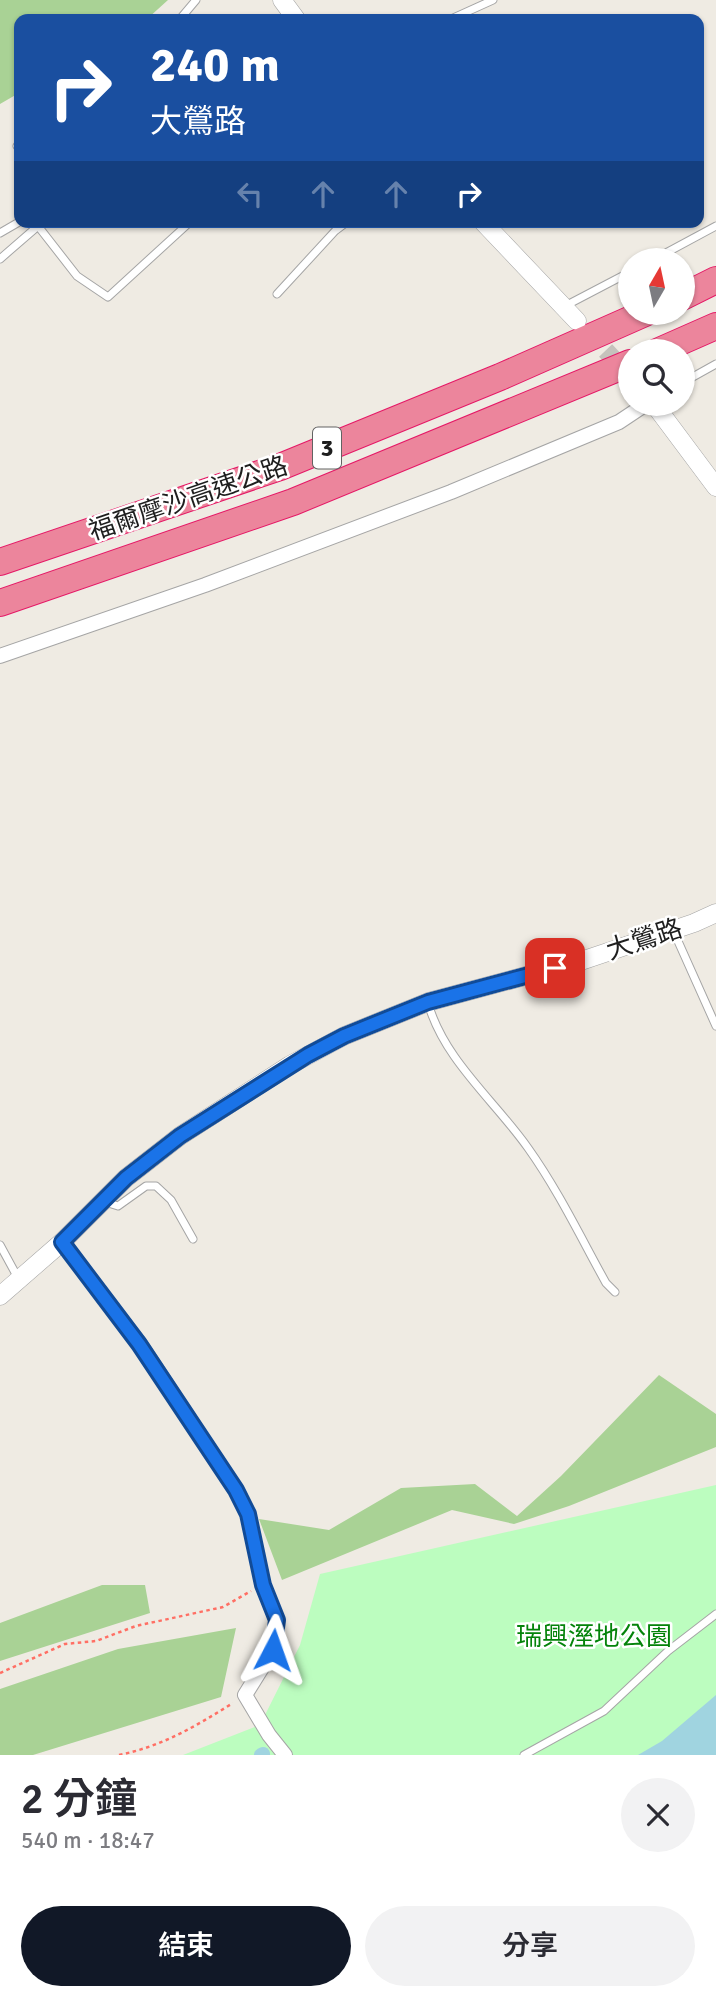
<!DOCTYPE html>
<html lang="zh-TW">
<head>
<meta charset="utf-8">
<style>
	body { margin:0; font-family:Signika,"Noto Sans TC",sans-serif; background:#f2f2f3; color:#2b2b33; height:100vh; display:flex; flex-direction:column; font-size:26px; white-space:nowrap }
	* { box-sizing:border-box; margin:0 }
	p { font-size:23px; color:#7c7c81 }
	.icon { flex:none; width:38px; height:38px; fill:none; stroke:currentColor; stroke-width:2; stroke-linecap:round; stroke-linejoin:round }
	.map { position:relative; height:1755px; overflow:hidden }
	.panel { display:flex; flex-direction:column; background:#fff; flex:1 }
	.panel>* { flex:none }
	.banner { position:absolute; left:14px; top:14px; width:690px; height:214px; border-radius:14px; box-shadow:0 2px 5px #0004; background:#1a4fa0; color:#fff; overflow:hidden }
	.needle { width:46px; rotate:9deg }
	.tools { position:absolute; left:618px; top:248px; display:grid; gap:14px }
	.tools a { display:grid; place-items:center; width:77px; height:77px; border-radius:50%; background:#fff; box-shadow:0 2px 5px #0004; font-size:35px }
	.pin { position:absolute; display:grid; place-items:center; width:60px; height:60px; color:#fff; margin:-30px; border-radius:14px; box-shadow:0 4px 10px #0006 }
	.me { position:absolute; width:77px; margin:-38px; rotate:4deg; stroke-linejoin:round; filter:drop-shadow(0 0 5px #0008) }
	.turn { display:flex; align-items:center; gap:24px; height:147px; padding:0 21px; font-size:32px }
	.turn .icon { width:91px; height:91px; stroke-width:2.5 }
	.turn b { display:block; font-size:49px; line-height:60px }
	.lanes { display:flex; align-items:center; height:66px; padding:0 21px; background:#0003; justify-content:center; gap:35px; direction:ltr }
	.lanes .off { opacity:.35 }
	.round { display:grid; place-items:center; flex:none; width:74px; height:74px; border-radius:37px; background:#f2f2f3 }
	.summary { display:flex; align-items:center; justify-content:space-between; height:119px; padding:0 21px }
	h1 { font-size:42px; font-weight:600; line-height:52px }
	.primary-button { display:flex; gap:14px; margin-top:auto; padding:14px 21px }
	.primary-button a { flex:1; height:80px; border-radius:42px; background:#111827; color:#fff; font-size:28px; font-weight:600; line-height:80px; text-align:center }
	.primary-button a+a { background:#f2f2f3; color:#2b2b33 }
	.map>svg:first-child { display:block }
</style>
</head>
<body>
<div class="map">
<svg width="716" height="1755" viewBox="0 0 716 1755">
	<rect width="100%" height="100%" fill="#efebe3"/>
	<!-- forest -->
	<path fill="#a9d295" d="M0,0h168l-21,19h-128v74l-19,11z
		M659,1375l57,39v33l-147,59 -55,18 -62,-14 -170,70 -23,-61 70,11 72,-42 74,-4 42,32 44,-40z
		M102,1585h43l5,28 -150,48v-38z
		M236,1628l-15,69 -188,58h-33v-66l118,-40z"/>
	<!-- park -->
	<path fill="#bcfdbf" d="M716,1485v270h-533l77,-30 40,-80 20,-71z"/>
	<!-- water -->
	<path fill="#a0d4e0" d="M716,1695v60h-78l24,-14z"/>
	<g fill="none" stroke-linecap="round" stroke-linejoin="round">
		<!-- canal -->
		<path stroke="#a0d4e0" stroke-width="14" d="M261,1755l2,-1"/>
		<!-- tertiary-tunnel -->
		<path stroke="#c5c2bc" stroke-width="18" stroke-dasharray="18 9" stroke-linecap="butt" d="M587,331l39,41"/>
		<!-- service casing -->
		<g stroke="#a5a5a5" stroke-width="9">
			<path id="service" d="M180,19l16,-19
				M451,19l42,-19
				M17,146l2,1
				M0,233l19,-11
				M0,259l38,-33 39,50 31,21 82,-75
				M651,261l65,-35
				M277,294l58,-63 12,-9
				M565,306l65,-34
				M682,383l34,-19
				M673,930l43,96
				M428,1003c16,57 67,98 100,145 30,42 53,90 78,135l9,9
				M105,1202l13,4 28,-20h10l15,14 22,39
				M0,1245l18,33
				M524,1755l80,-44 64,-60 48,-37"/>
		</g>
		<!-- minor casing -->
		<g stroke="#a5a5a5" stroke-width="16">
			<path id="minor" d="M0,656l205,-71 246,-93 168,-70 27,-18
				M62,1242l78,102 96,146 12,24 15,71 14,35 -4,30 -28,45 24,40 16,20"/>
		</g>
		<!-- tertiary casing -->
		<g stroke="#a5a5a5" stroke-width="19">
			<path id="tertiary" d="M282,0l14,19
				M483,222l94,99
				M654,404l62,83
				M0,1296l62,-54 64,-64 54,-42 110,-71 54,-29 84,-34 153,-41 113,-38 22,-10"/>
		</g>
		<!-- motorway casing -->
		<g stroke="#e51866" stroke-width="28">
			<path id="motorway" d="M682,297l34,-17
				M657,352l59,-26
				M0,562l280,-95 220,-90 145,-64
				M0,603l293,-101 337,-139"/>
		</g>
		<!-- path -->
		<path stroke="#ff6f64" stroke-width="2.5" stroke-dasharray="3.5 3.5" stroke-linecap="butt" d="M0,1673l65,-29 31,-3 40,-15 87,-19 28,-16
			M119,1755c44,-9 77,-29 114,-52"/>
		<!-- service -->
		<use href="#service" stroke="#fff" stroke-width="7"/>
		<!-- minor -->
		<use href="#minor" stroke="#fff" stroke-width="14"/>
		<!-- tertiary -->
		<use href="#tertiary" stroke="#fff" stroke-width="18"/>
		<!-- motorway -->
		<use href="#motorway" stroke="#ec859c" stroke-width="26"/>
	</g>
	<g fill="none" stroke-linecap="round" stroke-linejoin="round">
		<!-- route casing -->
		<g stroke="#114b97" stroke-width="18">
			<path id="route" d="M273,1650l4,-30 -14,-35 -15,-71 -12,-24 -97,-146 -77,-102 64,-64 54,-42 128,-81 36,-19 84,-34 127,-34"/>
		</g>
		<!-- route -->
		<use href="#route" stroke="#1a73e8" stroke-width="12"/>
	</g>
	<g text-anchor="middle" stroke-width="5" stroke-linejoin="round" paint-order="stroke">
		<!-- shield labels -->
		<rect fill="#fff" stroke="#626262" stroke-width="2" x="313" y="427.5" width="28" height="41" rx="5"/>
		<g font-size="24" font-weight="bold" fill="#1e1e1e">
			<text x="327" y="456">3</text>
		</g>
		<!-- street labels -->
		<g font-size="26" fill="#1e1e1e" stroke="#fff">
			<text transform="translate(188 498) rotate(-19)" y="9">福爾摩沙高速公路</text>
			<text transform="translate(644 939) rotate(-18)" y="9">大鶯路</text>
		</g>
		<!-- park labels -->
		<g font-size="26" fill="#04830a" stroke="#fff">
			<text x="594" y="1645">瑞興溼地公園</text>
		</g>
	</g>
</svg>
<div class="tools">
<a><svg class="needle" viewBox="-14 -14 28 28"><path d="M0-13l5 13h-10z" fill="#e53935"/><path d="M0 13l5-13h-10z" fill="#7c7c81"/></svg></a>
<a><svg class="icon" aria-label="search" viewBox="0 0 24 24"><circle cx="10" cy="10" r="6"/><path d="M15 15l6 6"/></svg></a>
</div>
<div class="pin" style="left:555px;top:968px;background:#d93025"><svg class="icon" aria-label="arrive" viewBox="0 0 24 24"><path d="M6 21V4h12l-3 4 3 4H6"/></svg></div>
<svg class="me" style="left:273px;top:1650px" viewBox="-20 -20 40 40"><path d="M0-17L14 15 0 8-14 15z" fill="#1a73e8" stroke="#fff" stroke-width="4"/></svg>
<div class="banner">
<div class="turn"><svg class="icon" aria-label="right" viewBox="0 0 24 24"><path d="M7 20v-9h11M14 6l5 5-5 5"/></svg><div><b>240 m</b>大鶯路</div></div>
<div class="lanes"><svg class="icon off" aria-label="left" viewBox="0 0 24 24"><path d="M17 20v-9H6M10 6l-5 5 5 5"/></svg><svg class="icon off" aria-label="ahead" viewBox="0 0 24 24"><path d="M12 20V5M6 11l6-6 6 6"/></svg><svg class="icon off" aria-label="ahead" viewBox="0 0 24 24"><path d="M12 20V5M6 11l6-6 6 6"/></svg><svg class="icon" aria-label="right" viewBox="0 0 24 24"><path d="M7 20v-9h11M14 6l5 5-5 5"/></svg></div>
</div>
</div>
<section class="panel">
<div class="summary"><div><h1>2 分鐘</h1><p>540 m · 18:47</p></div><a class="round"><svg class="icon" aria-label="close" viewBox="0 0 24 24"><path d="M6 6l12 12M18 6L6 18"/></svg></a></div>
<div class="primary-button"><a>結束</a><a>分享</a></div>
</section>
</body>
</html>
